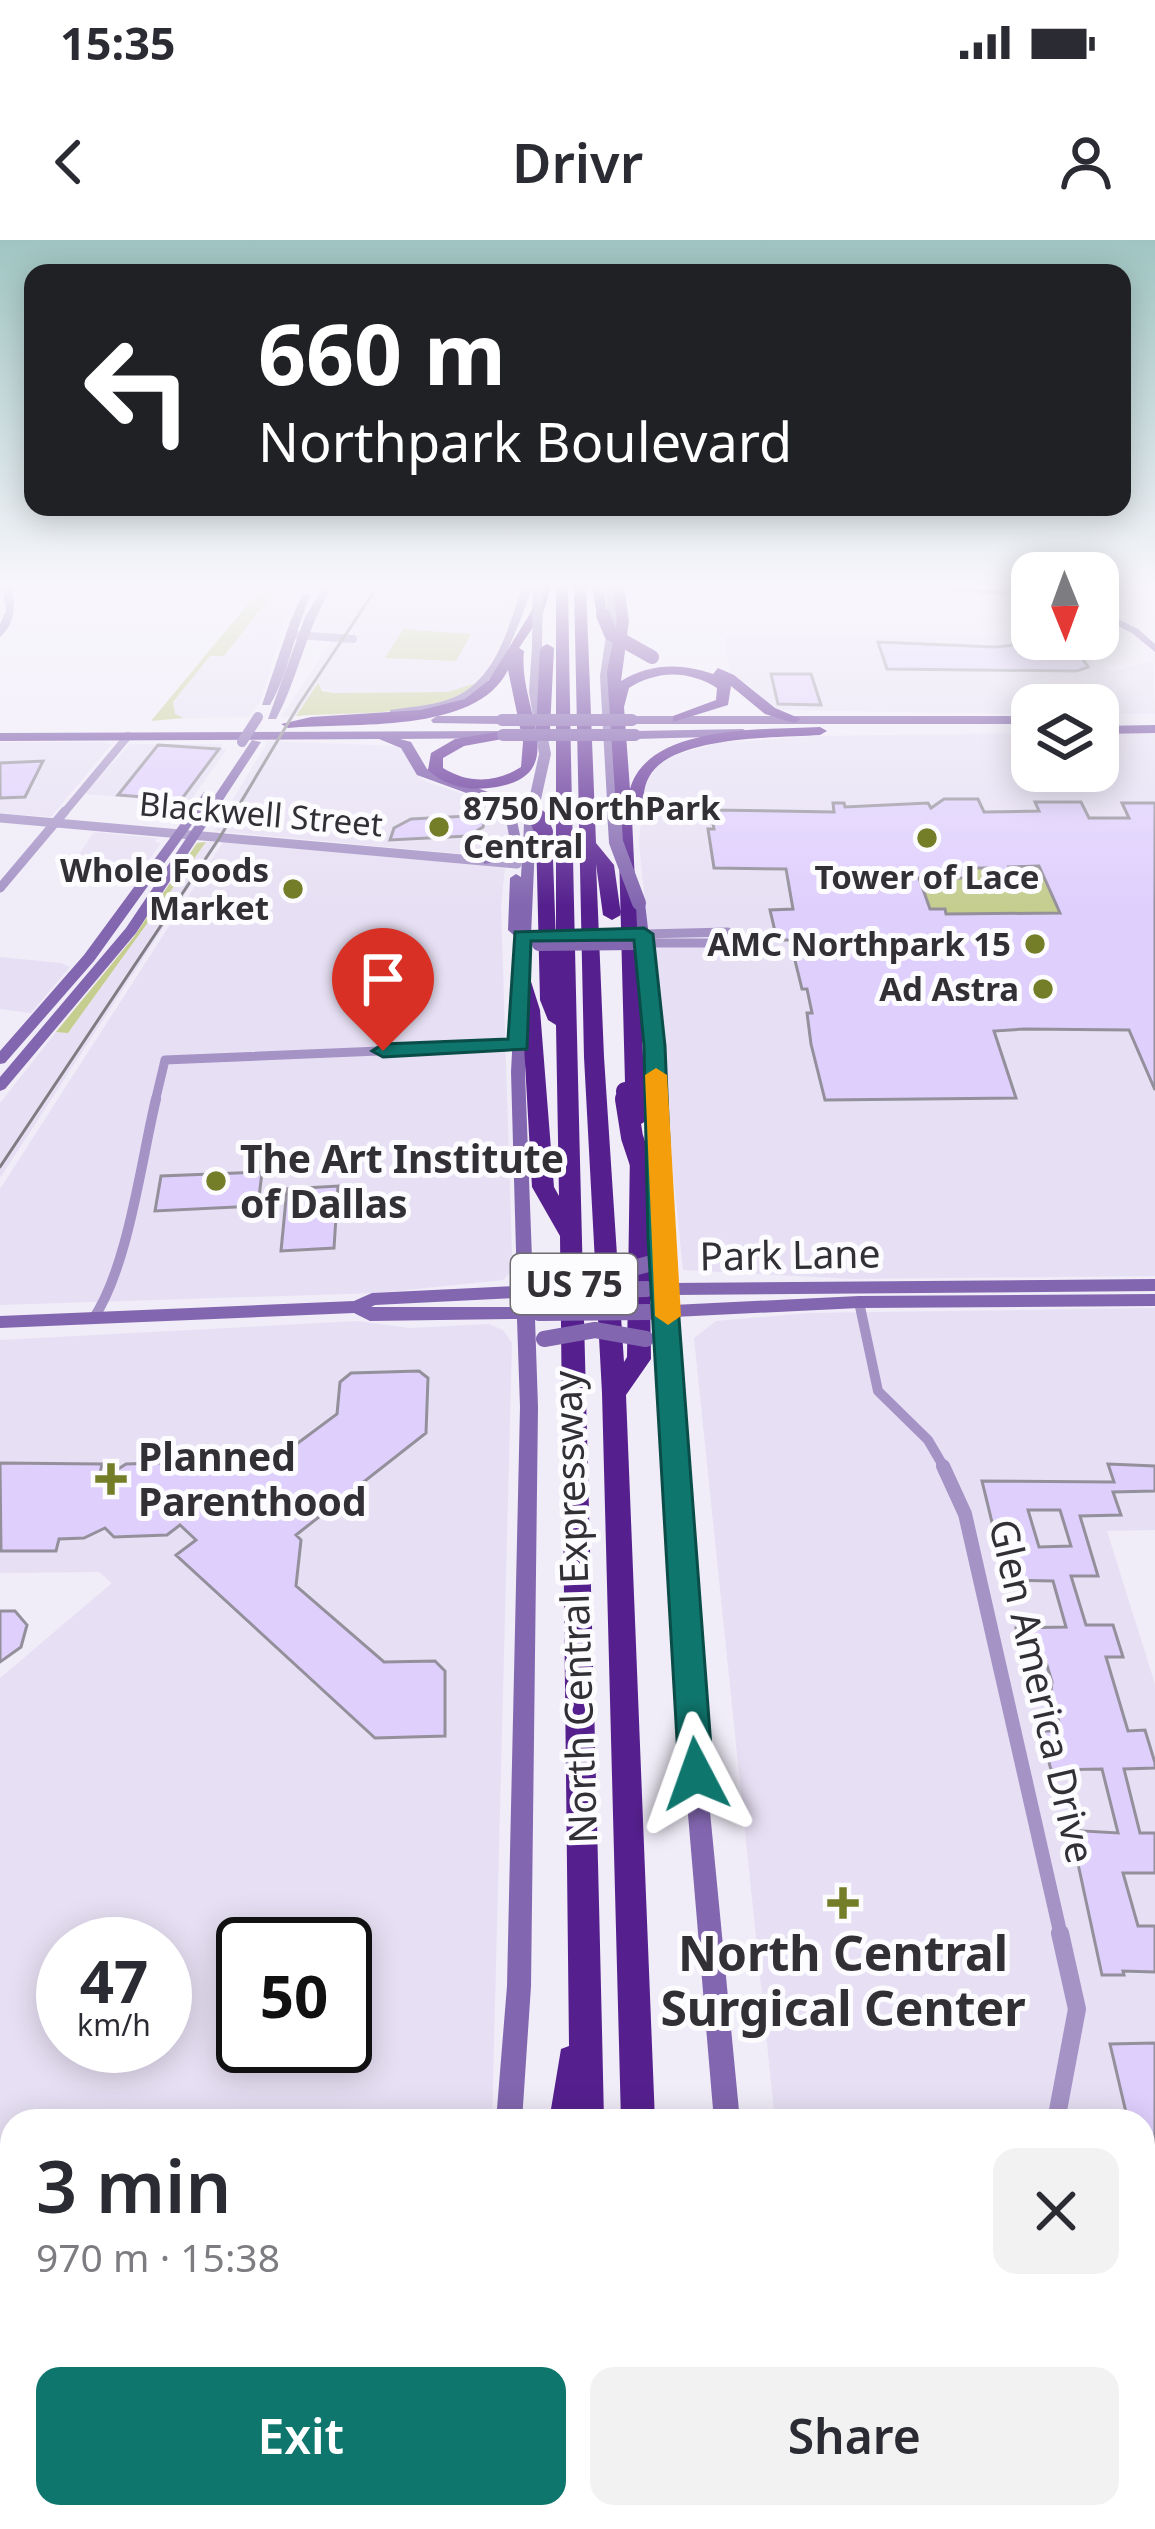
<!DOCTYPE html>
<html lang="en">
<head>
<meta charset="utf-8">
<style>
	body { margin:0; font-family:"Noto Sans",sans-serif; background:#f2f2f3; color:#2b2b33; height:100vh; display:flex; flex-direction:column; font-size:45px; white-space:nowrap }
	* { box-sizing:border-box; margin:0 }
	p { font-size:39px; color:#7c7c81 }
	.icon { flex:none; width:66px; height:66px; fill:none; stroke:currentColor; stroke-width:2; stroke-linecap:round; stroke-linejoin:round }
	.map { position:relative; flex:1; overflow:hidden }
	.side { position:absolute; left:0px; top:1869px; width:1155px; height:420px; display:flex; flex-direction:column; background:#fff; border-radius:36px 36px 0 0; box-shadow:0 6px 30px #0003 }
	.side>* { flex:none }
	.hud { position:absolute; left:24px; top:24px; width:1107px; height:252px; border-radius:24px; box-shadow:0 6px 30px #0003; background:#202124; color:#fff; overflow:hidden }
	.needle { width:78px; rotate:179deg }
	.buttons { position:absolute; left:1011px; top:312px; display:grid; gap:24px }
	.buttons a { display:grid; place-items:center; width:108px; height:108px; border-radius:24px; background:#fff; box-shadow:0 6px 30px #0003; font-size:60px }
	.speed { position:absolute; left:36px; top:1677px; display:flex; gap:24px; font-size:60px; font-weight:700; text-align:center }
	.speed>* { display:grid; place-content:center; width:156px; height:156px; border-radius:50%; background:#fff; box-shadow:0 6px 30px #0003; line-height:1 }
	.speed small { font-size:30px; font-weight:400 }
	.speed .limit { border:6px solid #111; border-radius:18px; background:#fff; color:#111 }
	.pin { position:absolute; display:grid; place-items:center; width:102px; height:102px; color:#fff; margin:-123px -51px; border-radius:50% 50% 50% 0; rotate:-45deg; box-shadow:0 0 12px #0007 }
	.pin .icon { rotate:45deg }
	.me { position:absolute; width:132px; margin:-66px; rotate:356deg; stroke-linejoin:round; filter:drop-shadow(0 0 9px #0008) }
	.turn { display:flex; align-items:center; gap:42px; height:252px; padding:0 36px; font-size:54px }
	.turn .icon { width:156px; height:156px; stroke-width:2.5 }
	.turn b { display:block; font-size:84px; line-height:102px }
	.round { display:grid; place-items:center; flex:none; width:126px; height:126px; border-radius:24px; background:#f2f2f3 }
	.head { display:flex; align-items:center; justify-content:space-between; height:204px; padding:0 36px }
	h1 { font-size:72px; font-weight:600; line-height:90px }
	.cta { display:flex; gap:24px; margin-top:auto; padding:24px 36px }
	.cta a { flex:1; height:138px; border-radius:24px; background:#0f766e; color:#fff; font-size:48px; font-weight:600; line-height:138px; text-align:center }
	.cta a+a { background:#f2f2f3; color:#2b2b33 }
	.status { display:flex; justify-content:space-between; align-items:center; height:84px; padding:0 60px; background:#fff; direction:ltr }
	.status svg { height:33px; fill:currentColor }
	header { display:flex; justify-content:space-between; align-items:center; height:156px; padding:0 36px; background:#fff; font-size:54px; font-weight:600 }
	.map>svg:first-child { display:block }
</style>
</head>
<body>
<div class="status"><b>15:35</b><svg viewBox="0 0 49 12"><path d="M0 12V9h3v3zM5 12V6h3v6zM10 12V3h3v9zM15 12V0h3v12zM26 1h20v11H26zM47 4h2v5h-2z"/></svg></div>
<header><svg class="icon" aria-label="back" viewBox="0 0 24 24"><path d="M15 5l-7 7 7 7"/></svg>Drivr<svg class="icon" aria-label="person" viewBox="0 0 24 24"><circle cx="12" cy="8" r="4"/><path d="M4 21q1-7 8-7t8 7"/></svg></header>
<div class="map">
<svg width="1155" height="2289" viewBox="0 0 1155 2289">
	<rect width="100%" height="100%" fill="#f0ecf8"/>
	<!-- built -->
	<path fill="#e7e0f4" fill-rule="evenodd" d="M279,346h26l-19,29 -24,83 -13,19 -65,1 -10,-4 -1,-11 37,-48 14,1z
		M334,346h189l-15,43 -28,55 -32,8 -114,1 -18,-7 -20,30 -15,1 55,-83 -23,-3 9,-27z
		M1032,395v4l48,1 12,24 19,8 42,-11 2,53h-57v-9h-66v9l-257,-4 -27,-26 -18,-9 -6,-38z
		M1032,493v38h66v-38h57v543l-302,3 -170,-9 -44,-426 5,-58 6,-15 18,-14 50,-14 96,-7z
		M268,501l129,5 10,6 10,23 10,7 58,19 21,16 7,36 -17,4 -282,-26z
		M0,502h104l7,3 -60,72 -51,-4z
		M130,504h92l-2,5h7l-38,54 -105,-9z
		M94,592l63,6 -2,4 6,1 -23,33 -69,-7z
		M225,599l280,29 -4,38 11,347v18l-9,9 -125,13 -378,12v-116z
		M206,602h13l-219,336v-75l56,-71 12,1z
		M0,717l61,6 9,4 -39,46 -31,-4z
		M1155,1068v222l-48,1 48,153v565h-12v-128h-368l-81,-783 22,-17 91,-8z
		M357,1081l54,7 78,-4 14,6 9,13 -20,778h-480v396h439v12h-451v-851l112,-95 -13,-11 -99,1v-233zM63,1704h102v102h-102zM243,1704h102v102h-102z"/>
	<!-- green -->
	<path fill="#c5cd8f" d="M263,346h16l-55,70h-14l-37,46 2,12 9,4 -33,3z
		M404,388l9,2 58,4 -15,27 -71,-3z
		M318,443l4,8 12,2 114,-1 28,-9c-33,35 -132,29 -180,33z
		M206,602l-138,191 -12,-1 77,-94 64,-95z
		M1039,626l21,47 -114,1 -2,-5h-14l-11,-31 45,-10h33l4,9h11l-3,-10z"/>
	<!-- building -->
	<path fill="#dfcffd" stroke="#94909b" stroke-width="3" fill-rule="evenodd" d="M1015,401h56l17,26 -11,4 -190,-2 -9,-27 117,5 21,-2z
		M771,434h40l10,31 -43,-1z
		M158,505l61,4 -38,51 -63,-5z
		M43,521l-18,36 -25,1v-35z
		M944,559h34l6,13 55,-1 -4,-9h46l8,16h40l-7,-15h33v287l-26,-60 -105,-1 -30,2 22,67 -191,2 -14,-56 -4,-31h5l-5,-24h-5l-12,-49h-13l-7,-30 23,-1 -7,-40 -72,-1 -6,-39h6l-3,-19 123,2 -1,-9h11l1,4 83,-4 3,5zM1039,626l21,47 -114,1 -1,-5h-15l-11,-31h49l-4,-10h33l4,9h12l-4,-10z
		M486,575l-3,12 -15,9 -78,4 4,-12 17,-9z
		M262,932l-4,34 -103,5 6,-35z
		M338,946l-4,62 -53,3 6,-62z
		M419,1131l9,7 -2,55 -130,102 5,5 -5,46 88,76 51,-1 10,10v65l-70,2 -199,-183 20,-15 -16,-15 -13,10 -53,2 -9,-9 -21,10 -25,1 -3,12h-55l-1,-88 102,1 -4,18 28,-18 60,-2 7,6 74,-2 70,-52 3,-32 11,-9z
		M1108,1224l47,2v25l-42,1 8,23 -41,1 18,60h-27l15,49h27l10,32h-17l22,74 17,-1 10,33v5l-31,1 16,64h15v40h-32l15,53h17v46l-32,-1 1,4h-22l-27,-125h-4l-4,-20 51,3 -16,-64 -51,1 -10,-39h20l-7,-30 -23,1 -3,-12h23l1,-8 -6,-20 -21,1 -9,-35 50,-1 -13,-46 -47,-1 -24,-99 132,1zM1028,1270h32l11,36 -32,1z
		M0,1371h15l12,14 -6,22 -21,15z
		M1155,1803v180h-4l-7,-31h5l-6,-21v-50h-15l-18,-77z
		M7,2228l5,1v48h85l-2,12h-95z
		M922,2277h62l2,12h-63z"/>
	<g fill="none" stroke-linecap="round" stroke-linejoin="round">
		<!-- street-far4 -->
		<path stroke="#a593c6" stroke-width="8" d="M296,395l57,4
			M63,574l65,-78"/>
		<!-- street-far3 -->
		<path stroke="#a593c6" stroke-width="9" d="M0,578l517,46
			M0,648l65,-77
			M644,694l84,-2 22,11
			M644,703h105
			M155,862l10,-42 354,-15"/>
		<!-- street-far2 -->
		<path stroke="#a593c6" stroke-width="10" d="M859,1062l19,89 50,49 17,29
			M93,1079c35,-51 48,-158 63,-220"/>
		<!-- street-far1 -->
		<path stroke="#a593c6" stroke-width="14" d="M943,1226l22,48 96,422"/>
		<!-- street -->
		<path stroke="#a593c6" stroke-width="18" d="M1056,1881l21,-112 -17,-76
			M1143,2029l12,12"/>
		<!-- secondary -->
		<path fill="#8266af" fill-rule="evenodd" d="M2,346h10c3,20 4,37 -12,51v-13l6,-13z
			M324,346h9c-27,41 -34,91 -57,133h-8l37,-102z
			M523,346h10c-30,80 -43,131 -143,128v-4c19,-3 38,-4 57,-10 49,-16 60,-71 76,-114z
			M605,346h10l3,36 -8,54 9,125 -6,3 -6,-3 -7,-125 8,-54z
			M921,346l111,5v6l-106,-8z
			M303,353l8,2c-17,36 -21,76 -41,110h-8l28,-83z
			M1098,369l40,20 17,15v8l-23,-19 -34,-17z
			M537,403l5,3 -3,46 12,62 -15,68 -11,250 8,213 10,2 2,4 -2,4 -9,2v10l8,2 3,4 -3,4 -7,2 3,88 -7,579 -9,135h-26l11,-135 13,-579 -3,-88 -147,2 -16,-8 -354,15v-12l354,-15 18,-8 145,-7 -6,-214 7,-133 -10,-9 2,-52 6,-4 5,3 1,-20 -38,7v-6l28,-5 -6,-34 -29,-24 10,-2 29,23 7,33 1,-27 15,-68 -10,-62 3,-46zM517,1058v9h-146l4,-2z
			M252,500l9,2 -125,191 -131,156 -5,2v-14l126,-149z
			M204,552l10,2 -120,167 -89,102 -5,1v-13l84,-96z
			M639,659l6,4 15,126 12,254 483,-4v12l-482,4v10l186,-9 296,-2v12l-296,2 -185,9 34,474 32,330h-26l-28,-330 -29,-474 -6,-5 5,-5v-13l-6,-5 5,-5c-7,-127 -4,-255 -22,-381z
			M458,2277h30l-1,12h-30z
			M766,2277h30l1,12h-30z"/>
		<!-- primary -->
		<path fill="#6a439e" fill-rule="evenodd" d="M437,476h65l6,4 -6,4 -69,-1 -2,-3z
			M1032,476v8h-400l-6,-4 6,-4z
			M1155,485v8l-57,1v-8z
			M743,489l6,4 -2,3 -112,3 -6,-4 6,-4z
			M503,491l6,4 -2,3 -107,1 11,3 16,27 61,23 2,3 -7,4 -66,-24 -16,-27 -22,-9 -379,2v-8z"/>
		<!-- highway -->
		<path fill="#55208e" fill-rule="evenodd" d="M540,346h12l-9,26 -24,36 5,3c-7,57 53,127 -35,137 -22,3 -45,-3 -61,-18l3,-17 24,-14 48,-8 7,4 -2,3 -44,8 -21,12v10c26,16 53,15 78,-1l2,-25 -15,-72c-32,65 -157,52 -220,58l-7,-4 30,-7 110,-7 44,-11 24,-19 42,-68z
			M556,346h12c8,512 25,1023 36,1535h-55l12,-72 8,-3 -9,-810 -28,-49 -10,-177 -9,-34 3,-4h12l12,38 14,177 5,9 -3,-171 -8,-5 -8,-20 -4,-168 8,-5 8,5 4,110z
			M574,346h12l10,257 18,22 7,50 -9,5 -9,-5 -7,-51 8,193 20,305 3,-5 3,-206h14l3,5 1,35 12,1 3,5 9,40 -3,5h-16l-4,-12 2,129 -25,36 29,726h-34l-19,-728 -18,-336z
			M592,346h12l3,32 -10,-3z
			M612,346h12l5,35 -8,60c29,-18 61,-18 92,-7l5,-6 16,7 41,33 26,11 -7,4 -29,-9 -34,-28 -3,19 -55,17v-6l43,-16 1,-12c-28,-18 -60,-18 -88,0l-5,19 6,82c18,-65 136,-59 190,-62l7,4 -7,4c-42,3 -149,0 -171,42 -6,10 -6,25 -7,37l-10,4 14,303 -10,6 -10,-6 -7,-269 -12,-180 10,-51z
			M547,404l7,4 -4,81 -7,4 -7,-4 4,-81z
			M479,2277h78l-1,12h-78z
			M571,2277h40v12h-40z
			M631,2277h40v12h-40z
			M687,2277h40l1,12h-40z
			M734,2277h40l1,12h-40z"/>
		<!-- tram -->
		<path stroke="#7f7c84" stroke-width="3" d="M0,927l220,-330 80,-134 78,-117"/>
		<!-- secondary-bridge-far2 -->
		<path stroke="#8266af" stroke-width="10" d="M537,406l1,-58
			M242,502l16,-25
			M613,561l1,13"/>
		<!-- secondary-bridge-far1 -->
		<path stroke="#8266af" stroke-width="14" d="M614,571l2,31 23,61
			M539,704l98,-1"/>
		<!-- secondary-bridge -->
		<path stroke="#8266af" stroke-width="16" d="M549,1029l73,2 30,-8
			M542,1051l105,-2
			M539,1073l110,-1
			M544,1099l51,-9 51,9"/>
		<!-- primary-bridge -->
		<path stroke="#6a439e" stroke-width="12" d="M502,480h130
			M503,495h132"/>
		<!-- highway-bridge-far2 -->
		<path stroke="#55208e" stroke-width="14" d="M603,375l8,19 41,23
			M519,565l13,9"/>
		<!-- highway-bridge-far1 -->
		<path stroke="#55208e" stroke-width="18" d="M527,571l11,7 6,14
			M625,851l2,11"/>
		<!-- highway-bridge -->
		<path stroke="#55208e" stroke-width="22" d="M626,859l6,38 20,60"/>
	</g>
	<!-- sky -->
	<linearGradient id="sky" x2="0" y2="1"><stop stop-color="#9fc5c2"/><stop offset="0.52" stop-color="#f8f6fc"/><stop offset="1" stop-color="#f8f6fc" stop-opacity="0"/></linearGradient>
	<rect width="1155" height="666" fill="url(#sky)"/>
	<!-- route -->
	<path fill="#0f766e" stroke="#0a4d48" stroke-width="3" d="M644,688l9,6 12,112 8,192 40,536 -5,11 -12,4 -12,-4 -5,-11 -31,-536 -4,-192 -10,-106 -103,1 -4,108 -144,8 -11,-6 11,-7 125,-5 7,-107z"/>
	<!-- slow -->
	<path fill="#f59e0b" d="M656,828l11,7 14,241 -13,9 -13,-9 -10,-241z"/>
	<!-- markers -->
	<g fill="#747d28" stroke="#fcfbfe" stroke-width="4.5">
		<circle cx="439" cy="587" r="12"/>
		<circle cx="927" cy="598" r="12"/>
		<circle cx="293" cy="649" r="12"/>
		<circle cx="1035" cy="704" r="12"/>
		<circle cx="1043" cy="749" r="12"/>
		<circle cx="216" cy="941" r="12"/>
		<path d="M105 1221h12v12h12v12h-12v12h-12v-12h-12v-12h12z"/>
		<path d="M837 1645h12v12h12v12h-12v12h-12v-12h-12v-12h12z"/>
	</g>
	<g text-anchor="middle" stroke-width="10" stroke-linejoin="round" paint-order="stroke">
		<!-- far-poi labels -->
		<g font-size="33" font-weight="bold" fill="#323035" stroke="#fcfbfe" text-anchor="end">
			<text x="463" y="580" text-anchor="start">8750 NorthPark<tspan x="463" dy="38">Central</tspan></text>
			<text x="269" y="642">Whole Foods<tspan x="269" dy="38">Market</tspan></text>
			<text x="927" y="649" text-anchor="middle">Tower of Lace</text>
			<text x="1011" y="716">AMC Northpark 15</text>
			<text x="1019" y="761">Ad Astra</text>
		</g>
		<!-- far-street labels -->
		<g font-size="33" fill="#323035" stroke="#fcfbfe">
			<text transform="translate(261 574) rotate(5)" y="12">Blackwell Street</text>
		</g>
		<!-- shield labels -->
		<rect fill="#fcfbfe" stroke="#6f6d71" stroke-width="3" x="511" y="1014" width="126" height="60" rx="9"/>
		<g font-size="36" font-weight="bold" fill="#323035">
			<text x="574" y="1057">US 75</text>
		</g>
		<!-- poi labels -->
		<g font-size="39" font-weight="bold" fill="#323035" stroke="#fcfbfe" text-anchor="start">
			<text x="240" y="933">The Art Institute<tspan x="240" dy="45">of Dallas</tspan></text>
			<text x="138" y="1231">Planned<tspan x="138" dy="45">Parenthood</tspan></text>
		</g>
		<!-- street labels -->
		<g font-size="39" fill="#323035" stroke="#fcfbfe">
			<text transform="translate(790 1015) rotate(-1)" y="14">Park Lane</text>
			<text transform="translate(575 1367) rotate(-92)" y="14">North Central Expressway</text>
			<text transform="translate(1042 1451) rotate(77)" y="14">Glen America Drive</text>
		</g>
		<!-- near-poi labels -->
		<g font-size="48" font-weight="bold" fill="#323035" stroke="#fcfbfe">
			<text x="843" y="1731">North Central<tspan x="843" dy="55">Surgical Center</tspan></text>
		</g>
	</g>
</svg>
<div class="buttons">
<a><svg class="needle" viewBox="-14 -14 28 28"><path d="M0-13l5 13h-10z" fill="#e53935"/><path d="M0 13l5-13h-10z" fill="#7c7c81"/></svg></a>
<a><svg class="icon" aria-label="layers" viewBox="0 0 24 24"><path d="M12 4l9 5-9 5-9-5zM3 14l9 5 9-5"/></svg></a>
</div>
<div class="speed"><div>47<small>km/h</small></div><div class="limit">50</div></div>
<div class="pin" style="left:383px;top:811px;background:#d93025"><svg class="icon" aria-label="arrive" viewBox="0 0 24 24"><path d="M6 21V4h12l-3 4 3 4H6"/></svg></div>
<svg class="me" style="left:696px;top:1534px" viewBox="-20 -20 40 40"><path d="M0-17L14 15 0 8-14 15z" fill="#0f766e" stroke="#fff" stroke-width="4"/></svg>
<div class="hud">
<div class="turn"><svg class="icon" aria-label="left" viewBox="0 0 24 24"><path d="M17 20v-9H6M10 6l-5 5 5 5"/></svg><div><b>660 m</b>Northpark Boulevard</div></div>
</div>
<section class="side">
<div class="head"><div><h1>3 min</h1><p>970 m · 15:38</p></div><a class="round"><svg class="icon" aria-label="close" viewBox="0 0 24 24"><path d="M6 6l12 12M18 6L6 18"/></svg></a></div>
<div class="cta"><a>Exit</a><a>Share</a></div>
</section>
</div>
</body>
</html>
